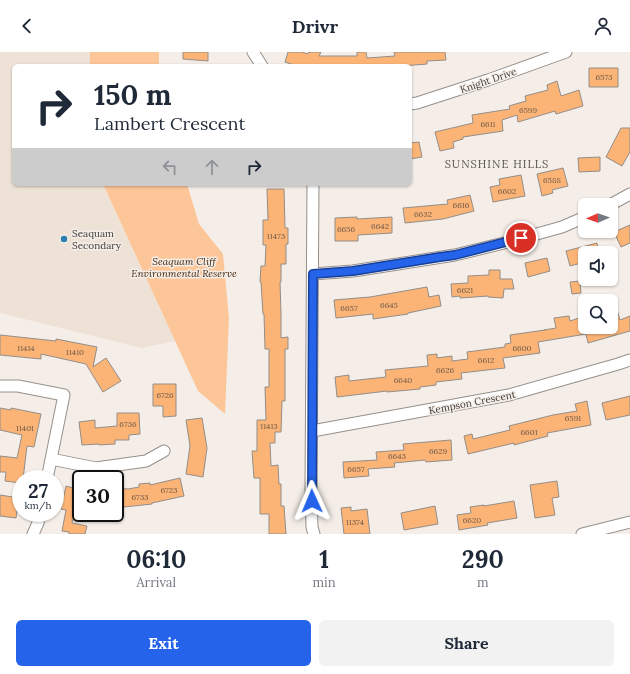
<!DOCTYPE html>
<html lang="en">
<head>
<meta charset="utf-8">
<style>
	body { margin:0; font-family:Lora,serif; background:#f2f2f3; color:#1f2937; height:100vh; display:flex; flex-direction:column; font-size:15px; white-space:nowrap }
	* { box-sizing:border-box; margin:0 }
	p { font-size:13px; color:#747a83 }
	.icon { flex:none; width:22px; height:22px; fill:none; stroke:currentColor; stroke-width:2; stroke-linecap:round; stroke-linejoin:round }
	.map { position:relative; height:482px; overflow:hidden }
	.drawer { display:flex; flex-direction:column; background:#fff; flex:1 }
	.drawer>* { flex:none }
	.hud { position:absolute; left:12px; top:12px; width:400px; height:122px; border-radius:6px; box-shadow:0 1px 3px #0004; background:#fff; color:#1f2937; overflow:hidden }
	.needle { width:26px; rotate:268deg }
	.tools { position:absolute; left:578px; top:146px; display:grid; gap:8px }
	.tools a { display:grid; place-items:center; width:40px; height:40px; border-radius:6px; background:#fff; box-shadow:0 1px 3px #0004; font-size:20px }
	.speed { position:absolute; left:12px; top:418px; display:flex; gap:8px; font-size:20px; font-weight:700; text-align:center }
	.speed>* { display:grid; place-content:center; width:52px; height:52px; border-radius:50%; background:#fff; box-shadow:0 1px 3px #0004; line-height:1 }
	.speed small { font-size:10px; font-weight:400 }
	.speed .limit { border:2px solid #111; border-radius:6px; background:#fff; color:#111 }
	.pin { position:absolute; display:grid; place-items:center; width:34px; height:34px; color:#fff; margin:-17px; border:2px solid #fff; border-radius:50%; box-shadow:0 1px 4px #0007 }
	.me { position:absolute; width:44px; margin:-22px; rotate:359deg; stroke-linejoin:round; filter:drop-shadow(0 0 3px #0008) }
	.turn { display:flex; align-items:center; gap:14px; height:84px; padding:0 16px; font-size:18px }
	.turn .icon { width:52px; height:52px; stroke-width:2.5 }
	.turn b { display:block; font-size:28px; line-height:34px }
	.lanes { display:flex; align-items:center; height:38px; padding:0 16px; background:#0003; justify-content:center; gap:20px; direction:ltr }
	.lanes .off { opacity:.35 }
	.eta { display:flex; justify-content:space-evenly; align-items:center; height:68px; text-align:center }
	.eta b { font-size:24px; font-weight:700; line-height:28px }
	.cta { display:flex; gap:8px; margin-top:auto; padding:8px 16px }
	.cta a { flex:1; height:46px; border-radius:6px; background:#2563eb; color:#fff; font-size:16px; font-weight:700; line-height:46px; text-align:center }
	.cta a+a { background:#f2f2f3; color:#1f2937 }
	header { display:flex; justify-content:space-between; align-items:center; height:52px; padding:0 16px; background:#fff; font-size:18px; font-weight:700 }
	.map>svg:first-child { display:block }
</style>
</head>
<body>
<header><svg class="icon" aria-label="back" viewBox="0 0 24 24"><path d="M15 5l-7 7 7 7"/></svg>Drivr<svg class="icon" aria-label="person" viewBox="0 0 24 24"><circle cx="12" cy="8" r="4"/><path d="M4 21q1-7 8-7t8 7"/></svg></header>
<div class="map">
<svg width="630" height="482" viewBox="0 0 630 482">
	<rect width="100%" height="100%" fill="#f5eee8"/>
	<!-- built -->
	<path fill="#eee2d7" d="M0,0h90v14h-76v118h89l72,157 -33,7 -142,-35z"/>
	<!-- green -->
	<path fill="#fdc699" d="M90,0h69v14h-69z
		M103,132h84l12,40 24,30 6,64 -4,96 -27,-23z"/>
	<!-- building -->
	<path fill="#fcb476" stroke="#938d88" d="M183,0h25v9l-25,-2z
		M288,0h14l6,2 1,-2h12l-2,4h38v-4h9l1,6 28,-2 -1,-4h51l1,8 -19,1v3l-25,2h-105l-12,-4z
		M589,16h29v19h-29z
		M557,29l4,15 18,-6 4,16 -27,8 -1,-3 -37,11 -1,-7 -15,5 1,11 -40,6v2l-10,3 1,6 -14,3 -5,-19 38,-9 -1,-8 38,-6 -1,-3 17,-5 -1,-5 23,-6 -1,-5z
		M621,76h9v24l-8,14 -16,-9z
		M419,90l3,15 -12,2v-16z
		M600,105v14l-21,1 -1,-14z
		M563,116l5,18 -16,4 1,3 -11,3 -5,-22z
		M521,123l4,21 -32,6 -3,-15 10,-2 -1,-6z
		M267,137h17l1,39h3v16h-2v20h-5v18h-1l1,31v25l7,-1v12h-3v52h-3l-1,31h-6v11h-5l1,23 7,-1 1,19h2v22h3l2,28h-17v-20h-9v-36h-6l-2,-27h5v-31h9l-1,-33h4v-38h-4l-1,-35h-1l-2,-32h-1l1,-16h4l1,-21h-3v-25h5z
		M470,143l4,16 -31,8 -38,4 -2,-15 45,-4 -1,-4z
		M357,165v2l35,-2v16l-34,2v6h-23v-23z
		M630,173v18l-9,4 -7,-15z
		M597,191l2,10h-14v9l-15,4 -4,-15z
		M547,206l3,13 -22,6 -3,-14z
		M489,218h11v9h12l2,10h-10l-1,9 -15,-1v-1l-28,2v-2l-8,1 -1,-13 17,-1v-7l21,-1z
		M580,229l1,12 -9,1 -2,-12z
		M427,235l2,10 10,-2 2,11 -33,7v1l-35,5v-5l-37,4 -2,-18 36,-3z
		M611,245h2l7,23 10,-4v15l-42,12 -2,-9 -48,8 2,11 -37,5 2,10 -44,5 1,6 -26,3v3l-16,2v2l-33,3v-1l-50,6 -2,-20 14,-2v6l37,-4 -1,-7 43,-4 -1,-11 10,-1v4l15,-2v5l16,-2 -1,-7 38,-5v-3l6,-1 -1,-8 35,-5h-1l12,-2 -2,-10 15,-2 1,5 15,-5v11h26z
		M0,283l56,6v-2l41,8 -4,20 13,-9 15,23 -18,11 -17,-28 -45,-10v5l-41,-4z
		M153,332h23v32l-13,1v-11h-10z
		M630,344v19l-24,5 -4,-17z
		M587,349l4,24 -44,8 1,3 -34,9v-2l-46,11 -4,-18 8,-2 1,5 37,-9 -1,-4 44,-11 24,-4 -2,-7z
		M0,356l11,2v-2l30,6 -7,33 -7,-1 -4,33h-2v4l-16,-2 1,-9h-6v-16l17,2 5,-23 -22,-5z
		M117,361h22l1,21 -11,1v5h-14v4l-16,1v-1l-17,1 -3,-23 16,-2v8l22,-2z
		M202,366l5,30 -4,29 -17,-3 4,-28 -4,-26z
		M451,388l1,20 -26,2 -1,-2 -31,3 1,4 -27,2 1,7 -25,2 -1,-16 34,-2 -1,-8 28,-2 -1,-6z
		M180,426l4,18 -32,7v1l-37,4v-20l13,1 11,-2v-3l11,-1v2z
		M557,429l2,16 -7,1 3,17 -20,3 -5,-33z
		M66,434l15,4v10h-3l-6,23 15,3 -2,8h-16v-2l-7,-1 4,-21 -5,-1z
		M0,443l19,3 -3,20 -16,-2z
		M514,449l3,17 -30,5 1,2 -29,5 -2,-15 14,-2 -1,-6 14,-2v1z
		M435,454l3,18 -34,6 -3,-17z
		M351,455v4l16,-2 3,25h-26l-3,-26z"/>
	<g fill="none" stroke-linecap="round" stroke-linejoin="round">
		<!-- minor casing -->
		<g stroke="#96908b" stroke-width="13">
			<path id="minor" d="M253,0l9,14
				M410,52l7,-1 71,-23 78,-28
				M313,132l-2,303 1,40 2,7
				M610,153l20,-11
				M313,222l40,-3 102,-16 53,-13 54,-15 23,-10
				M0,334h18l46,9 -17,84
				M312,379l197,-36 109,-31 12,-4
				M51,407l45,9 50,-7 18,-10
				M33,482l5,-11 2,-10
				M582,482l48,-12"/>
		</g>
		<!-- minor -->
		<use href="#minor" stroke="#fff" stroke-width="11"/>
	</g>
	<g fill="none" stroke-linecap="round" stroke-linejoin="round">
		<!-- route casing -->
		<g stroke="#184099" stroke-width="10">
			<path id="route" d="M312,449l1,-227 40,-3 87,-14 15,-2 66,-17"/>
		</g>
		<!-- route -->
		<use href="#route" stroke="#2563eb" stroke-width="7"/>
	</g>
	<!-- markers -->
	<circle fill="#2d7dae" stroke="#f5eee8" stroke-width="1.5" cx="64" cy="187" r="4"/>
	<g text-anchor="middle" stroke-width="3" stroke-linejoin="round" paint-order="stroke">
		<!-- number labels -->
		<g font-size="8" fill="#6e5a49">
			<text x="604" y="28">6573</text>
			<text x="528" y="61">6599</text>
			<text x="488" y="75">6611</text>
			<text x="552" y="131">6588</text>
			<text x="507" y="142">6602</text>
			<text x="461" y="156">6616</text>
			<text x="423" y="165">6632</text>
			<text x="380" y="177">6642</text>
			<text x="346" y="180">6656</text>
			<text x="276" y="187">11473</text>
			<text x="465" y="241">6621</text>
			<text x="389" y="256">6645</text>
			<text x="349" y="259">6657</text>
			<text x="26" y="299">11414</text>
			<text x="522" y="299">6600</text>
			<text x="75" y="303">11410</text>
			<text x="486" y="311">6612</text>
			<text x="445" y="321">6626</text>
			<text x="403" y="331">6640</text>
			<text x="165" y="346">6726</text>
			<text x="573" y="369">6591</text>
			<text x="128" y="375">6736</text>
			<text x="269" y="377">11413</text>
			<text x="25" y="379">11401</text>
			<text x="529" y="383">6601</text>
			<text x="438" y="402">6629</text>
			<text x="397" y="407">6643</text>
			<text x="356" y="420">6657</text>
			<text x="169" y="441">6723</text>
			<text x="140" y="448">6733</text>
			<text x="472" y="471">6620</text>
			<text x="355" y="473">11374</text>
		</g>
		<!-- street labels -->
		<g font-size="10" fill="#3f3c3a" stroke="#f5eee8">
			<text transform="translate(488 28) rotate(-19)" y="4">Knight Drive</text>
			<text transform="translate(472 350) rotate(-11)" y="4">Kempson Crescent</text>
		</g>
		<!-- poi labels -->
		<g font-size="10" fill="#3f3c3a" stroke="#f5eee8" text-anchor="start">
			<text x="72" y="185">Seaquam<tspan x="72" dy="12">Secondary</tspan></text>
		</g>
		<!-- park labels -->
		<g font-size="10" font-style="italic" fill="#44270d" stroke="#f5eee8">
			<text x="184" y="213">Seaquam Cliff<tspan x="184" dy="12">Environmental Reserve</tspan></text>
		</g>
		<!-- neighbourhood labels -->
		<g font-size="11" letter-spacing="1" fill="#5a5450" stroke="#f5eee8">
			<text x="497" y="116">SUNSHINE HILLS</text>
		</g>
	</g>
</svg>
<div class="tools">
<a><svg class="needle" viewBox="-14 -14 28 28"><path d="M0-13l5 13h-10z" fill="#e53935"/><path d="M0 13l5-13h-10z" fill="#747a83"/></svg></a>
<a><svg class="icon" aria-label="sound" viewBox="0 0 24 24"><path d="M4 9h4l5-4v14l-5-4H4zM17 9q2 3 0 6"/></svg></a>
<a><svg class="icon" aria-label="search" viewBox="0 0 24 24"><circle cx="10" cy="10" r="6"/><path d="M15 15l6 6"/></svg></a>
</div>
<div class="speed"><div>27<small>km/h</small></div><div class="limit">30</div></div>
<div class="pin" style="left:521px;top:186px;background:#d93025"><svg class="icon" aria-label="arrive" viewBox="0 0 24 24"><path d="M6 21V4h12l-3 4 3 4H6"/></svg></div>
<svg class="me" style="left:312px;top:449px" viewBox="-20 -20 40 40"><path d="M0-17L14 15 0 8-14 15z" fill="#2563eb" stroke="#fff" stroke-width="4"/></svg>
<div class="hud">
<div class="turn"><svg class="icon" aria-label="right" viewBox="0 0 24 24"><path d="M7 20v-9h11M14 6l5 5-5 5"/></svg><div><b>150 m</b>Lambert Crescent</div></div>
<div class="lanes"><svg class="icon off" aria-label="left" viewBox="0 0 24 24"><path d="M17 20v-9H6M10 6l-5 5 5 5"/></svg><svg class="icon off" aria-label="ahead" viewBox="0 0 24 24"><path d="M12 20V5M6 11l6-6 6 6"/></svg><svg class="icon" aria-label="right" viewBox="0 0 24 24"><path d="M7 20v-9h11M14 6l5 5-5 5"/></svg></div>
</div>
</div>
<section class="drawer">
<div class="eta">
<div><b>06:10</b><p>Arrival</p></div>
<div><b>1</b><p>min</p></div>
<div><b>290</b><p>m</p></div>
</div>
<div class="cta"><a>Exit</a><a>Share</a></div>
</section>
</body>
</html>
